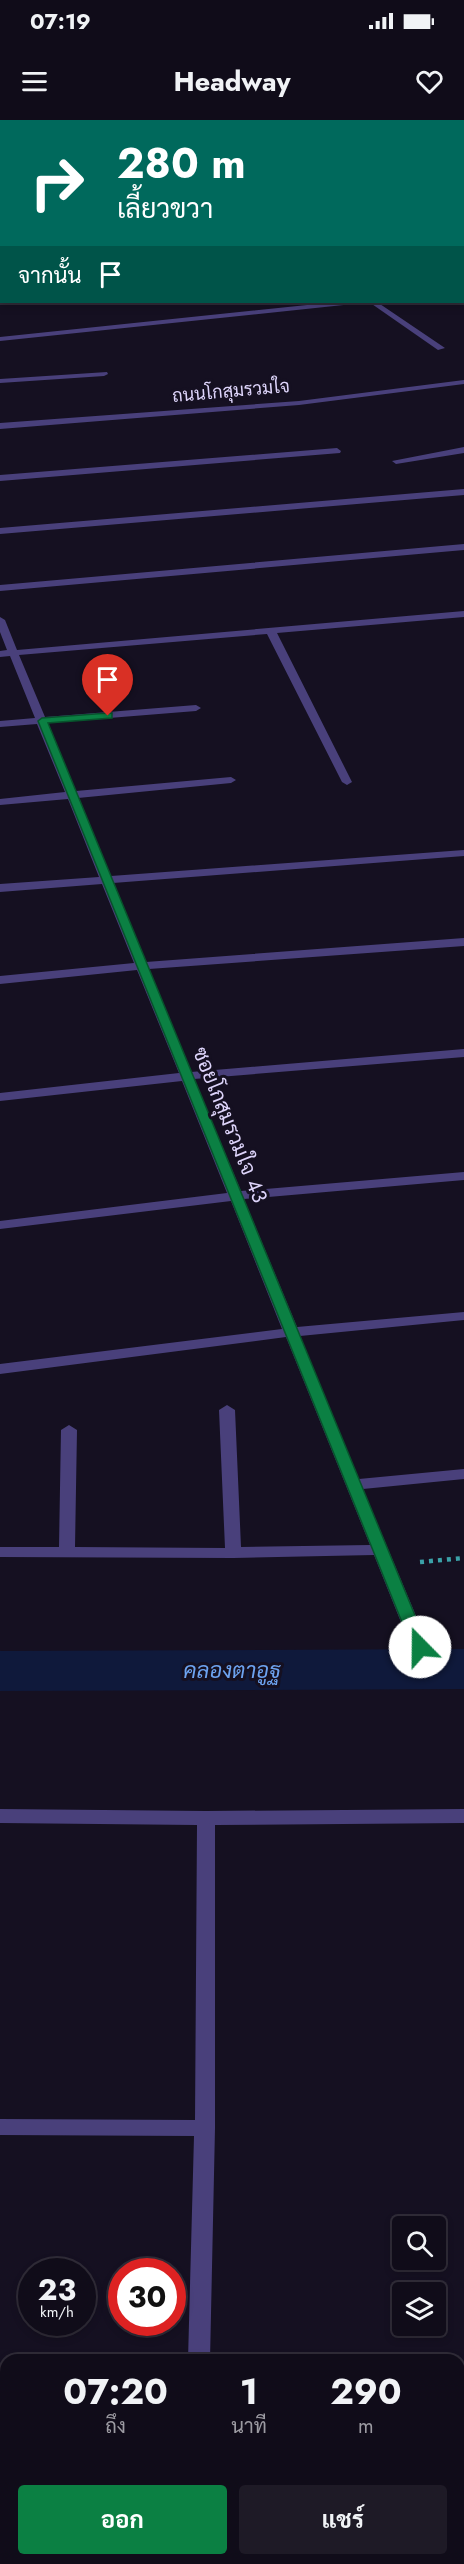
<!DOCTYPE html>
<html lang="th">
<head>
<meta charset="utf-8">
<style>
	body { margin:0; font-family:Jost,Sarabun,sans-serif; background:#1e1a26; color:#f1f3f6; height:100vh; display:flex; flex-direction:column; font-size:22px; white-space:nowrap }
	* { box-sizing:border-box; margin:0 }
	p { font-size:20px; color:#9c9ba2 }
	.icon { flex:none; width:33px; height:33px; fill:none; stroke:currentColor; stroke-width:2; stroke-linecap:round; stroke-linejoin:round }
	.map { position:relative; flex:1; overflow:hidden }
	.drawer { position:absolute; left:0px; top:2234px; width:465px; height:212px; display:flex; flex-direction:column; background:#100c19; border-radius:18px 18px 0 0; box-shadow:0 3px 9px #0003,0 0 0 2px #302c38 }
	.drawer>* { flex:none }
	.hud { position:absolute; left:0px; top:0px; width:465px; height:183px; box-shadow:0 3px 9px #0003,0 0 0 2px #302c38; background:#00695c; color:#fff; overflow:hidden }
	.tools { position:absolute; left:392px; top:2096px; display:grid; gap:12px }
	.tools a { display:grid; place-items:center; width:54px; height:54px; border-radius:6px; background:#100c19; box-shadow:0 3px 9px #0003,0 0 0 2px #302c38; font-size:30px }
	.speed { position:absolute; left:18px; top:2138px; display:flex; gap:12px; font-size:30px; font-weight:700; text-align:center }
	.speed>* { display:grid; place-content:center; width:78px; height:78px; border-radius:50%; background:#100c19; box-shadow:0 3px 9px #0003,0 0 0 2px #302c38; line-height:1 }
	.speed small { font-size:15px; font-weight:400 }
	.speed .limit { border:9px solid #d22; background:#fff; color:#111 }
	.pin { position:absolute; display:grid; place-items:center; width:51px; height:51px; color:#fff; margin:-62px -26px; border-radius:50% 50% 50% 0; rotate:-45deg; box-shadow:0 0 6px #0007 }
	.pin .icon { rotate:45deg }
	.me { position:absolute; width:66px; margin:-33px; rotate:338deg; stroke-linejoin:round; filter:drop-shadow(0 0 4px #0008) }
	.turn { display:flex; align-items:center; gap:21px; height:126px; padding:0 18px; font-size:27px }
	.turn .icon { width:78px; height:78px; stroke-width:2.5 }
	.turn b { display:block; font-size:42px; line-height:51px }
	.then { display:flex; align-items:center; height:57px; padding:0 18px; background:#0003; gap:12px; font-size:22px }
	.eta { display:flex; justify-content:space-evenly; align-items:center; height:102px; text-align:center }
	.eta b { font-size:36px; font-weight:700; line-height:42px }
	.action { display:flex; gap:12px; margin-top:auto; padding:12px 18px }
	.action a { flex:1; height:69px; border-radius:6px; background:#0b8043; color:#fff; font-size:24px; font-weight:700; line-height:69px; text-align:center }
	.action a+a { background:#1e1a26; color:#f1f3f6 }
	.status { display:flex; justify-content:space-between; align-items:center; height:42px; padding:0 30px; background:#100c19; direction:ltr }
	.status svg { height:16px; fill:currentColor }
	header { display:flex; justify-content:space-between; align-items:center; height:78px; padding:0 18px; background:#100c19; font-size:27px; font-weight:700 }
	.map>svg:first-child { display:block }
</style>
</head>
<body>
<div class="status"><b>07:19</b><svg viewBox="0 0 49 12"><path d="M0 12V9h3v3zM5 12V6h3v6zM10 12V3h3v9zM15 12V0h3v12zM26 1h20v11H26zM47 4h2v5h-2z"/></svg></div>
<header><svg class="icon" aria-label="menu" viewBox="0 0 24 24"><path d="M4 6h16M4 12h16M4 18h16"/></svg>Headway<svg class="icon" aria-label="heart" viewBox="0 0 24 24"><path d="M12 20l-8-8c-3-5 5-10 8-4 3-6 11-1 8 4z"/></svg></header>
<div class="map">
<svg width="464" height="2444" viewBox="0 0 464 2444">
	<rect width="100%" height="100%" fill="#151021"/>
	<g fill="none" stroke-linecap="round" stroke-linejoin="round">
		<!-- canal -->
		<path fill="#0f193b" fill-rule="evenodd" d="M464,1529v40l-464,2v-40z"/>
		<!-- path -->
		<path stroke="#3ba1a8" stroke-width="4.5" stroke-dasharray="4 5" stroke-linecap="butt" d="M420,1442l44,-4"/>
		<!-- minor -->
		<path fill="#49407b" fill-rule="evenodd" d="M269,0h6l1,2h-6z
			M0,28h2v4h-2z
			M0,68h2v4h-2z
			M0,114h2v4h-2z
			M0,163h2l-2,5z
			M336,182h21l-4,2 -353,37v-4z
			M369,182h8l68,46 -7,2z
			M107,252l1,2 -4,2 -104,7v-4z
			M464,327v6l-68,11 -4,-3z
			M337,328l4,3 -1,2 -340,28v-6z
			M464,369v6l-464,39v-6z
			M464,424v6l-464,41v-6z
			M464,491v6l-187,16 75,149 -5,3 -5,-3 -75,-148 -248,21 26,62 151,-12 5,3 -5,3 -149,12 29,68 155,-14 5,3 -5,3 -153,15 33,78 353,-26v6l-351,27 33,79 318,-24v8l-315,23 42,103 273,-23v8l-270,22 47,112 223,-19v8l-220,19 53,128 167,-15v8l-164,16 59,143 105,-10v10l-101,10 66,158 -3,4h-12l-3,-4 -37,-92 -141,3 -233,-1v-10h59l2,-117 8,-5 8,5 -2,117 150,1 -6,-138 8,-5 8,5 6,137 129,-2 -84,-208 -286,37v-10l282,-35 -51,-128 -231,28v-8l227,-28 -45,-112 -182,20v-8l179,-20 -42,-103 -137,14v-8l134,-13 -32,-79 -102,8v-8l99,-7 -31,-78 -68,6v-6l65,-7 -28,-68 -37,3v-6l35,-3 -25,-62 -10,1v-6l7,-1 -7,-18v-15l5,3 12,30z
			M0,1689l206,2 258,-2v14l-249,2v303l-5,232h-22l6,-224 -194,-1v-16l195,1 2,-295 -197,-2z
			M0,2404h6v22h-6z
			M182,2439h24v5h-24z"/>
		<!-- tertiary -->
		<path fill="#49407b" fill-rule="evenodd" d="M464,260v4l-165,21 -299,24v-6l299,-22z"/>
	</g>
	<!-- route -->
	<path fill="#0b8043" stroke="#07532c" stroke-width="1.5" d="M108,593h4v5l-64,5 380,924 -3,3h-11l-2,-3 -374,-926 4,-3z"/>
	<g text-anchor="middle" stroke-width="6" stroke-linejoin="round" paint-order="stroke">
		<!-- far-street labels -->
		<g font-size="18" fill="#ddd4fa" stroke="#151021">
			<text transform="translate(231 271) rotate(-5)" y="6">ถนนโกสุมรวมใจ</text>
		</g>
		<!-- street labels -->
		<g font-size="21" fill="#ddd4fa" stroke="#151021">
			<text transform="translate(230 1005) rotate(68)" y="7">ซอยโกสุมรวมใจ 43</text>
		</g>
		<!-- water labels -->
		<g font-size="22" font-style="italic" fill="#6da3f0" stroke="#151021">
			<text x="232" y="1558">คลองตาอูฐ</text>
		</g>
	</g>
</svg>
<div class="tools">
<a><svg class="icon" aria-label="search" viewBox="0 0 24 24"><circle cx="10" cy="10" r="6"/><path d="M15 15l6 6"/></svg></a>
<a><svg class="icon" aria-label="layers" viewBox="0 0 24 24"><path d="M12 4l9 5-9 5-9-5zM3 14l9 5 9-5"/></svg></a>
</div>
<div class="speed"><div>23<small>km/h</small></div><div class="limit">30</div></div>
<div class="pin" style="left:108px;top:596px;background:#d93025"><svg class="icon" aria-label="arrive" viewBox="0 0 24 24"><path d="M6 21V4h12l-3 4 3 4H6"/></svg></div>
<svg class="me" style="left:420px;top:1527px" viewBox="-20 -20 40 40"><circle r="19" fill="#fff"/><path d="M0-13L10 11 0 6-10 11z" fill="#0b8043"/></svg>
<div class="hud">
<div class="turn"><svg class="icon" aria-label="right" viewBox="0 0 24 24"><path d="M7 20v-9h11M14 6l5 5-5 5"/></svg><div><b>280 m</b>เลี้ยวขวา</div></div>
<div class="then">จากนั้น<svg class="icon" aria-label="arrive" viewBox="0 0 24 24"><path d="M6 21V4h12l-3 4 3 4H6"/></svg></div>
</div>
<section class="drawer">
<div class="eta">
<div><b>07:20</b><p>ถึง</p></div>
<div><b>1</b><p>นาที</p></div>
<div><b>290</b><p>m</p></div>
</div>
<div class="action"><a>ออก</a><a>แชร์</a></div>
</section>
</div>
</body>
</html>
